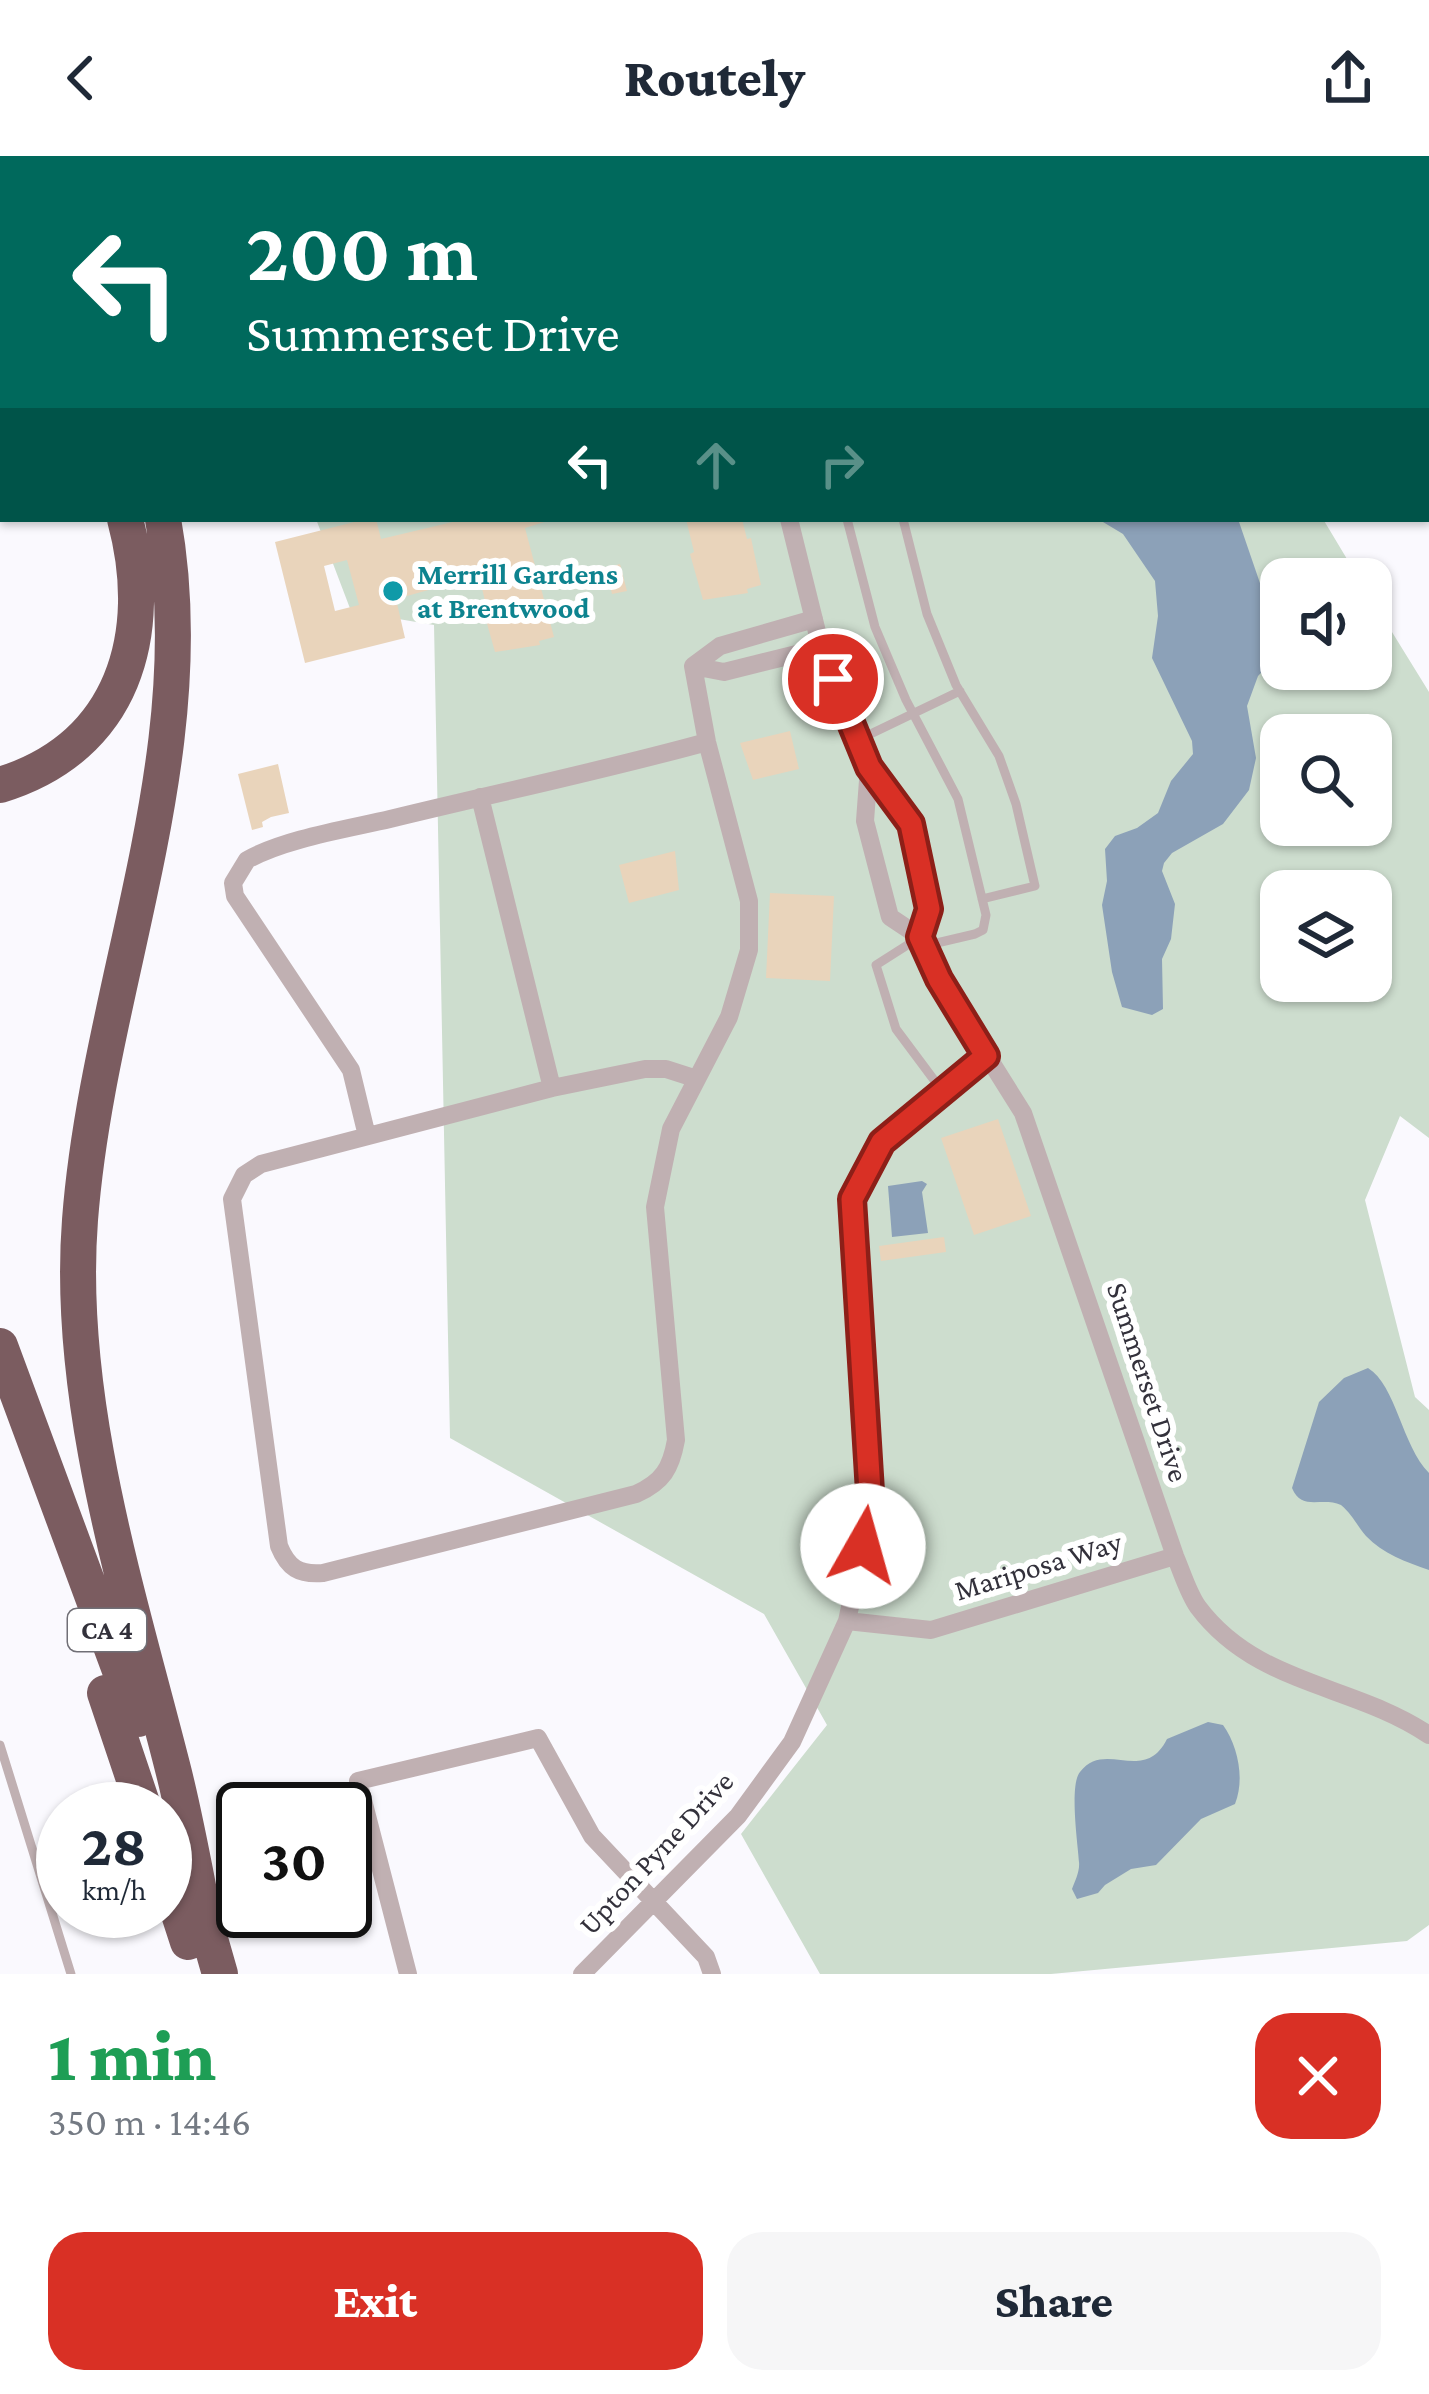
<!DOCTYPE html>
<html lang="en">
<head>
<meta charset="utf-8">
<style>
	body { margin:0; font-family:"Crimson Pro",serif; background:#f6f6f7; color:#1f2937; height:100vh; display:flex; flex-direction:column; font-size:45px; white-space:nowrap }
	* { box-sizing:border-box; margin:0 }
	p { font-size:39px; color:#747a83 }
	.icon { flex:none; width:66px; height:66px; fill:none; stroke:currentColor; stroke-width:2; stroke-linecap:round; stroke-linejoin:round }
	.map { position:relative; height:1818px; overflow:hidden }
	.drawer { display:flex; flex-direction:column; background:#fff; flex:1 }
	.drawer>* { flex:none }
	.guide { position:absolute; left:0px; top:0px; width:1431px; height:366px; box-shadow:0 3px 9px #0004; background:#00695c; color:#fff; overflow:hidden }
	.fabs { position:absolute; left:1260px; top:402px; display:grid; gap:24px }
	.fabs a { display:grid; place-items:center; width:132px; height:132px; border-radius:24px; background:#fff; box-shadow:0 3px 9px #0004; font-size:60px }
	.speed { position:absolute; left:36px; top:1626px; display:flex; gap:24px; font-size:60px; font-weight:700; text-align:center }
	.speed>* { display:grid; place-content:center; width:156px; height:156px; border-radius:50%; background:#fff; box-shadow:0 3px 9px #0004; line-height:1 }
	.speed small { font-size:30px; font-weight:400 }
	.speed .limit { border:6px solid #111; border-radius:18px; background:#fff; color:#111 }
	.pin { position:absolute; display:grid; place-items:center; width:102px; height:102px; color:#fff; margin:-51px; border:6px solid #fff; border-radius:50%; box-shadow:0 3px 12px #0007 }
	.me { position:absolute; width:132px; margin:-66px; rotate:7deg; stroke-linejoin:round; filter:drop-shadow(0 0 9px #0008) }
	.turn { display:flex; align-items:center; gap:42px; height:252px; padding:0 48px; font-size:54px }
	.turn .icon { width:156px; height:156px; stroke-width:2.5 }
	.turn b { display:block; font-size:84px; line-height:102px }
	.lanes { display:flex; align-items:center; height:114px; padding:0 48px; background:#0003; justify-content:center; gap:60px; direction:ltr }
	.lanes .off { opacity:.35 }
	.round { display:grid; place-items:center; flex:none; width:126px; height:126px; border-radius:36px; background:#f6f6f7 }
	.head { display:flex; align-items:center; justify-content:space-between; height:204px; padding:0 48px }
	h1 { font-size:72px; font-weight:800; line-height:90px; color:#1e9e55 }
	.button { display:flex; gap:24px; margin-top:auto; padding:24px 48px }
	.button a { flex:1; height:138px; border-radius:36px; background:#d93025; color:#fff; font-size:48px; font-weight:800; line-height:138px; text-align:center }
	.button a+a { background:#f6f6f7; color:#1f2937 }
	header { display:flex; justify-content:space-between; align-items:center; height:156px; padding:0 48px; background:#fff; font-size:54px; font-weight:800 }
	.map>svg:first-child { display:block }
</style>
</head>
<body>
<header><svg class="icon" aria-label="back" viewBox="0 0 24 24"><path d="M15 5l-7 7 7 7"/></svg>Routely<svg class="icon" aria-label="share" viewBox="0 0 24 24"><path d="M12 15V3M7 8l5-5 5 5M5 13v7h14v-7"/></svg></header>
<div class="map">
<svg width="1429" height="1818" viewBox="0 0 1429 1818">
	<rect width="100%" height="100%" fill="#faf9fe"/>
	<!-- green -->
	<path fill="#cdddce" fill-rule="evenodd" d="M0,0h1429v248l-1,-245h-1425v142z
		M316,363h1007l36,60h-78v90h90v-71l58,94v446l-29,-22 -35,84 50,197 14,13v515l-22,16 -356,33h-231l-79,-140 86,-109 -63,-111 -314,-176 -16,-813 -83,-14zM1281,579h90v90h-90zM1281,735h90v90h-90z"/>
	<!-- water -->
	<path fill="#8ca1b8" d="M1098,363h140l24,70 19,21v42l-23,24 -11,30 9,52 -7,32 -26,34 -51,29 -8,10 -2,8 13,33 -4,35 -9,20 1,50 -11,6 -30,-8 -10,-35 -10,-67 5,-24 -2,-32 10,-13 22,-8 21,-15 13,-32 22,-27 -1,-13 -40,-83 6,-42 -3,-35 -32,-47z
		M922,1025l5,3 -5,8 6,41 -36,4 -4,-51z
		M1368,1212c28,17 34,78 61,105v97c-23,-8 -46,-16 -63,-34 -9,-10 -13,-21 -25,-31 -19,-9 -39,7 -49,-17l27,-86 25,-24z
		M1208,1566l15,3c15,21 22,54 12,79l-34,15 -45,46 -25,4 -26,16 -7,8 -21,6 -5,-10c3,-8 8,-18 7,-27 -1,-17 -10,-77 1,-90 25,-33 64,13 87,-33z"/>
	<!-- building -->
	<path fill="#e9d4bb" fill-rule="evenodd" d="M366,363h10l5,20 84,-20h89l-29,9 29,109 -15,4 1,4 -45,7 -13,-46 4,-1 -7,-29 -83,23 9,39 -100,25 -30,-121zM347,404l12,45 -24,6 -11,-45z
		M686,363h56l5,20 4,-1 10,47 -14,4 1,4 -45,7 -13,-46 4,-2z
		M620,408l7,27 -15,3 -6,-26z
		M790,575l9,38 -46,11 -13,-37z
		M278,608l11,49 -18,4 -9,5 1,5 -11,3 -14,-56z
		M675,695l4,39 -50,13 -10,-38z
		M770,737l64,3 -4,85 -64,-3z
		M998,963l33,97 -57,19 -33,-97z
		M944,1081l2,15 -65,9 -2,-15z"/>
	<g fill="none" stroke-linecap="round" stroke-linejoin="round">
		<!-- path -->
		<path stroke="#9d9ca3" stroke-width="3" stroke-dasharray="9 6" stroke-linecap="butt" d="M1428,220h1"/>
		<!-- lane -->
		<path stroke="#c0b0b2" stroke-width="9" d="M847,363l28,108 31,73 52,99 28,116 -3,15 -8,4 -51,12
			M903,363l24,95 29,71 43,71 17,48 19,82 -53,13
			M858,584l102,-49
			M920,781l-44,28 20,64 47,63
			M0,1589l71,229"/>
		<!-- street -->
		<path stroke="#c0b0b2" stroke-width="18" d="M1428,345l1,1
			M789,363l32,129 48,119 42,57 18,85 -9,28
			M814,463l-94,27 -27,20 31,6 97,-24
			M693,510l14,76 42,159v49l-20,67 -58,112 -16,78 21,233c-5,28 -13,42 -40,54l-313,79c-24,2 -35,-5 -44,-27l-47,-347 12,-24 17,-11 291,-76 93,-19h21l28,9
			M869,611l-4,54 25,96 30,20 19,42 84,134 152,443c7,16 13,37 23,51 59,79 156,77 231,128
			M480,641l72,291
			M367,980l-16,-66 -116,-174 -2,-13 14,-23c37,-21 100,-31 143,-41 106,-26 212,-48 317,-77
			M847,1465l84,9 244,-74
			M408,1818l-50,-193 180,-43 54,98 114,121 6,17
			M582,1818l156,-158 54,-74 55,-121 24,-113 -19,-309 30,-57 105,-86"/>
		<!-- secondary -->
		<path stroke="#a28c8f" stroke-width="27" d="M734,3l11,-3
			M869,3l12,-3
			M0,187l3,-1
			M0,224h3"/>
		<!-- highway -->
		<path stroke="#7b5c60" stroke-width="36" d="M163,363c43,237 -65,466 -83,701 -14,181 48,372 92,545 13,50 22,101 32,152
			M0,629c124,-38 156,-151 125,-266
			M0,1190l138,373
			M105,1537l39,116
			M165,1715l23,71
			M198,1741l22,77"/>
	</g>
	<g fill="none" stroke-linecap="round" stroke-linejoin="round">
		<!-- route casing -->
		<g stroke="#8d1f18" stroke-width="30">
			<path id="route" d="M833,523l36,88 42,57 18,85 -9,28 19,42 47,77 -104,86 -30,57 19,309 -8,38"/>
		</g>
		<!-- route -->
		<use href="#route" stroke="#d93025" stroke-width="21"/>
	</g>
	<!-- markers -->
	<circle fill="#0f9aa8" stroke="#fff" stroke-width="4.5" cx="393" cy="435" r="12"/>
	<g text-anchor="middle" stroke-width="12" stroke-linejoin="round" paint-order="stroke">
		<!-- shield labels -->
		<rect fill="#fff" stroke="#706f76" stroke-width="3" x="68" y="1453" width="78" height="42" rx="9"/>
		<g font-size="27" font-weight="bold" fill="#33313b">
			<text x="107" y="1483">CA 4</text>
		</g>
		<!-- culture labels -->
		<g font-size="30" font-weight="bold" fill="#0d838f" stroke="#fff" text-anchor="start">
			<text x="417" y="428">Merrill Gardens<tspan x="417" dy="34">at Brentwood</tspan></text>
		</g>
		<!-- street labels -->
		<g font-size="30" fill="#33313b" stroke="#fff">
			<text transform="translate(1148 1226) rotate(72)" y="10">Summerset Drive</text>
			<text transform="translate(1038 1410) rotate(-17)" y="10">Mariposa Way</text>
			<text transform="translate(656 1697) rotate(-47)" y="10">Upton Pyne Drive</text>
		</g>
	</g>
</svg>
<div class="fabs">
<a><svg class="icon" aria-label="sound" viewBox="0 0 24 24"><path d="M4 9h4l5-4v14l-5-4H4zM17 9q2 3 0 6"/></svg></a>
<a><svg class="icon" aria-label="search" viewBox="0 0 24 24"><circle cx="10" cy="10" r="6"/><path d="M15 15l6 6"/></svg></a>
<a><svg class="icon" aria-label="layers" viewBox="0 0 24 24"><path d="M12 4l9 5-9 5-9-5zM3 14l9 5 9-5"/></svg></a>
</div>
<div class="speed"><div>28<small>km/h</small></div><div class="limit">30</div></div>
<div class="pin" style="left:833px;top:523px;background:#d93025"><svg class="icon" aria-label="arrive" viewBox="0 0 24 24"><path d="M6 21V4h12l-3 4 3 4H6"/></svg></div>
<svg class="me" style="left:863px;top:1390px" viewBox="-20 -20 40 40"><circle r="19" fill="#fff"/><path d="M0-13L10 11 0 6-10 11z" fill="#d93025"/></svg>
<div class="guide">
<div class="turn"><svg class="icon" aria-label="left" viewBox="0 0 24 24"><path d="M17 20v-9H6M10 6l-5 5 5 5"/></svg><div><b>200 m</b>Summerset Drive</div></div>
<div class="lanes"><svg class="icon" aria-label="left" viewBox="0 0 24 24"><path d="M17 20v-9H6M10 6l-5 5 5 5"/></svg><svg class="icon off" aria-label="ahead" viewBox="0 0 24 24"><path d="M12 20V5M6 11l6-6 6 6"/></svg><svg class="icon off" aria-label="right" viewBox="0 0 24 24"><path d="M7 20v-9h11M14 6l5 5-5 5"/></svg></div>
</div>
</div>
<section class="drawer">
<div class="head"><div><h1>1 min</h1><p>350 m · 14:46</p></div><a class="round" style="background:#d93025;color:#fff"><svg class="icon" aria-label="close" viewBox="0 0 24 24"><path d="M6 6l12 12M18 6L6 18"/></svg></a></div>
<div class="button"><a>Exit</a><a>Share</a></div>
</section>
</body>
</html>
